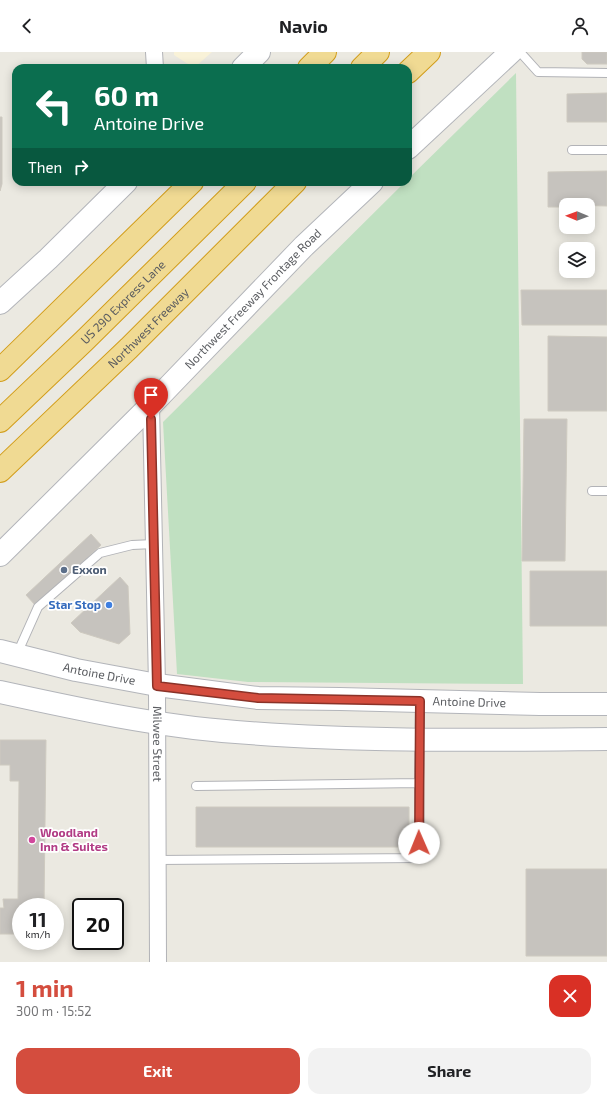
<!DOCTYPE html>
<html lang="en">
<head>
<meta charset="utf-8">
<style>
	body { margin:0; font-family:"Exo 2",sans-serif; background:#f2f2f2; color:#202124; height:100vh; display:flex; flex-direction:column; font-size:15px; white-space:nowrap }
	* { box-sizing:border-box; margin:0 }
	p { font-size:13px; color:#757577 }
	.icon { flex:none; width:22px; height:22px; fill:none; stroke:currentColor; stroke-width:2; stroke-linecap:round; stroke-linejoin:round }
	.map { position:relative; height:910px; overflow:hidden }
	.panel { display:flex; flex-direction:column; background:#fff; flex:1 }
	.panel>* { flex:none }
	.banner { position:absolute; left:12px; top:12px; width:400px; height:122px; border-radius:12px; box-shadow:0 2px 10px #0003; background:#0b6e4f; color:#fff; overflow:hidden }
	.needle { width:26px; rotate:271deg }
	.tools { position:absolute; left:559px; top:146px; display:grid; gap:8px }
	.tools a { display:grid; place-items:center; width:36px; height:36px; border-radius:8px; background:#fff; box-shadow:0 2px 10px #0003; font-size:20px }
	.speed { position:absolute; left:12px; top:846px; display:flex; gap:8px; font-size:20px; font-weight:700; text-align:center }
	.speed>* { display:grid; place-content:center; width:52px; height:52px; border-radius:50%; background:#fff; box-shadow:0 2px 10px #0003; line-height:1 }
	.speed small { font-size:10px; font-weight:400 }
	.speed .limit { border:2px solid #111; border-radius:6px; background:#fff; color:#111 }
	.pin { position:absolute; display:grid; place-items:center; width:34px; height:34px; color:#fff; margin:-41px -17px; border-radius:50% 50% 50% 0; rotate:-45deg; box-shadow:0 0 4px #0007 }
	.pin .icon { rotate:45deg }
	.me { position:absolute; width:44px; margin:-22px; rotate:359deg; stroke-linejoin:round; filter:drop-shadow(0 0 3px #0008) }
	.turn { display:flex; align-items:center; gap:14px; height:84px; padding:0 16px; font-size:18px }
	.turn .icon { width:52px; height:52px; stroke-width:2.5 }
	.turn b { display:block; font-size:28px; line-height:34px }
	.then { display:flex; align-items:center; height:38px; padding:0 16px; background:#0003; gap:8px; font-size:15px }
	.round { display:grid; place-items:center; flex:none; width:42px; height:42px; border-radius:12px; background:#f2f2f2 }
	.headline { display:flex; align-items:center; justify-content:space-between; height:68px; padding:0 16px }
	h1 { font-size:24px; font-weight:700; line-height:30px; color:#d44d3e }
	.cta { display:flex; gap:8px; margin-top:auto; padding:8px 16px }
	.cta a { flex:1; height:46px; border-radius:12px; background:#d44d3e; color:#fff; font-size:16px; font-weight:700; line-height:46px; text-align:center }
	.cta a+a { background:#f2f2f2; color:#202124 }
	header { display:flex; justify-content:space-between; align-items:center; height:52px; padding:0 16px; background:#fff; font-size:18px; font-weight:700 }
	.map>svg:first-child { display:block }
</style>
</head>
<body>
<header><svg class="icon" aria-label="back" viewBox="0 0 24 24"><path d="M15 5l-7 7 7 7"/></svg>Navio<svg class="icon" aria-label="person" viewBox="0 0 24 24"><circle cx="12" cy="8" r="4"/><path d="M4 21q1-7 8-7t8 7"/></svg></header>
<div class="map">
<svg width="607" height="910" viewBox="0 0 607 910">
	<rect width="100%" height="100%" fill="#ebe9e1"/>
	<!-- commercial -->
	<path fill="#f9f2d8" d="M174,0h38l-18,16 -20,-13z"/>
	<!-- green -->
	<path fill="#c0e0c1" d="M516,21l7,611 -275,-2 -71,-8 -14,-252 242,-240h3v-3z"/>
	<!-- building -->
	<path fill="#c6c3be" stroke="#cecac0" d="M582,0h25v12h-20l-5,-5z
		M607,41v29h-40v-28z
		M0,65h2v67l-2,7z
		M607,119v35l-41,-1v2h-18v-35z
		M521,238h86v35h-85z
		M548,284l59,1v74h-59z
		M524,367h43l-2,142h-43z
		M91,482l10,11 -65,61 -10,-11z
		M530,519h77v55h-77z
		M120,525l8,9 2,48 -11,10 -39,-12 -9,-9z
		M0,688h46l-2,167h-23v27h-21v-26h4l-1,-9h15l1,-118h-9v-16h-10z
		M196,755h213v40h-213z
		M526,817h81v87h-81z"/>
	<g fill="none" stroke-linecap="round" stroke-linejoin="round">
		<!-- service casing -->
		<g stroke="#b2b3b7" stroke-width="10">
			<path id="service" d="M520,0l18,20 69,1
				M572,98h35
				M592,439h15
				M17,602l21,-47 62,-54 32,-8 22,-1
				M196,734l223,-3
				M158,808l262,-2 -1,-75 1,-80"/>
		</g>
		<!-- minor casing -->
		<g stroke="#b2b3b7" stroke-width="18">
			<g id="minor">
				<path d="M154,0l1,16"/>
				<path id="s1" d="M151,353l6,280 1,277"/>
			</g>
		</g>
		<!-- secondary casing -->
		<g stroke="#b3b5ba" stroke-width="24">
			<g id="secondary">
				<path d="M243,16l16,-16"/>
				<path d="M408,96l103,-96"/>
				<path d="M0,251l48,-44 78,-77"/>
				<path id="s2" d="M0,503l151,-150 153,-159 68,-64"/>
				<path id="s3" d="M0,599l76,19 81,15 101,13 82,1 200,5h67"/>
				<path d="M0,640c78,17 156,34 236,40 123,10 247,8 371,7"/>
			</g>
		</g>
		<!-- motorway casing -->
		<g stroke="#d29d1a" stroke-width="24">
			<g id="motorway">
				<path d="M309,16l16,-16"/>
				<path d="M362,16l16,-16"/>
				<path d="M408,20l21,-20"/>
				<path d="M0,318l192,-188"/>
				<path id="s4" d="M0,369l84,-80 161,-159"/>
				<path id="s5" d="M0,419l129,-123 166,-166"/>
			</g>
		</g>
		<!-- service -->
		<use href="#service" stroke="#fff" stroke-width="8"/>
		<!-- minor -->
		<use href="#minor" stroke="#fff" stroke-width="16"/>
		<!-- secondary -->
		<use href="#secondary" stroke="#fff" stroke-width="22"/>
		<!-- motorway -->
		<use href="#motorway" stroke="#f0da93" stroke-width="22"/>
	</g>
	<g fill="none" stroke-linecap="round" stroke-linejoin="round">
		<!-- route casing -->
		<g stroke="#8a3228" stroke-width="10">
			<path id="route" d="M151,367l6,267 101,12 162,3c0,47 -1,95 -1,142"/>
		</g>
		<!-- route -->
		<use href="#route" stroke="#d44d3e" stroke-width="7"/>
	</g>
	<!-- markers -->
	<circle fill="#5c6f8a" stroke="#fff" stroke-width="1.5" cx="64" cy="518" r="4"/>
	<circle fill="#3f7fe0" stroke="#fff" stroke-width="1.5" cx="109" cy="553" r="4"/>
	<circle fill="#d1479c" stroke="#fff" stroke-width="1.5" cx="32" cy="788" r="4"/>
	<g text-anchor="middle" stroke-width="3.5" stroke-linejoin="round" paint-order="stroke">
		<!-- street labels -->
		<g font-size="12" fill="#5a5c60" stroke="#fff">
			<text dy="4" stroke="none"><textPath href="#s2" startOffset="360">Northwest Freeway Frontage Road</textPath></text>
			<text dy="4" stroke="none"><textPath href="#s4" startOffset="171">US 290 Express Lane</textPath></text>
			<text dy="4" stroke="none"><textPath href="#s5" startOffset="206">Northwest Freeway</textPath></text>
			<text dy="4" stroke="none"><textPath href="#s3" startOffset="102">Antoine Drive</textPath></text>
			<text dy="4" stroke="none"><textPath href="#s3" startOffset="474">Antoine Drive</textPath></text>
			<text dy="4" stroke="none"><textPath href="#s1" startOffset="339">Milwee Street</textPath></text>
		</g>
		<!-- service labels -->
		<g font-size="12" font-weight="bold" fill="#4e5e75" stroke="#fff" text-anchor="start">
			<text x="72" y="522">Exxon</text>
		</g>
		<!-- shop labels -->
		<g font-size="12" font-weight="bold" fill="#366cbe" stroke="#fff" text-anchor="end">
			<text x="101" y="557">Star Stop</text>
		</g>
		<!-- hotel labels -->
		<g font-size="12" font-weight="bold" fill="#b23c85" stroke="#fff" text-anchor="start">
			<text x="40" y="785">Woodland<tspan x="40" dy="14">Inn &amp; Suites</tspan></text>
		</g>
	</g>
</svg>
<div class="tools">
<a><svg class="needle" viewBox="-14 -14 28 28"><path d="M0-13l5 13h-10z" fill="#e53935"/><path d="M0 13l5-13h-10z" fill="#757577"/></svg></a>
<a><svg class="icon" aria-label="layers" viewBox="0 0 24 24"><path d="M12 4l9 5-9 5-9-5zM3 14l9 5 9-5"/></svg></a>
</div>
<div class="speed"><div>11<small>km/h</small></div><div class="limit">20</div></div>
<div class="pin" style="left:151px;top:367px;background:#d93025"><svg class="icon" aria-label="arrive" viewBox="0 0 24 24"><path d="M6 21V4h12l-3 4 3 4H6"/></svg></div>
<svg class="me" style="left:419px;top:791px" viewBox="-20 -20 40 40"><circle r="19" fill="#fff"/><path d="M0-13L10 11 0 6-10 11z" fill="#d44d3e"/></svg>
<div class="banner">
<div class="turn"><svg class="icon" aria-label="left" viewBox="0 0 24 24"><path d="M17 20v-9H6M10 6l-5 5 5 5"/></svg><div><b>60 m</b>Antoine Drive</div></div>
<div class="then">Then<svg class="icon" aria-label="right" viewBox="0 0 24 24"><path d="M7 20v-9h11M14 6l5 5-5 5"/></svg></div>
</div>
</div>
<section class="panel">
<div class="headline"><div><h1>1 min</h1><p>300 m · 15:52</p></div><a class="round" style="background:#d93025;color:#fff"><svg class="icon" aria-label="close" viewBox="0 0 24 24"><path d="M6 6l12 12M18 6L6 18"/></svg></a></div>
<div class="cta"><a>Exit</a><a>Share</a></div>
</section>
</body>
</html>
